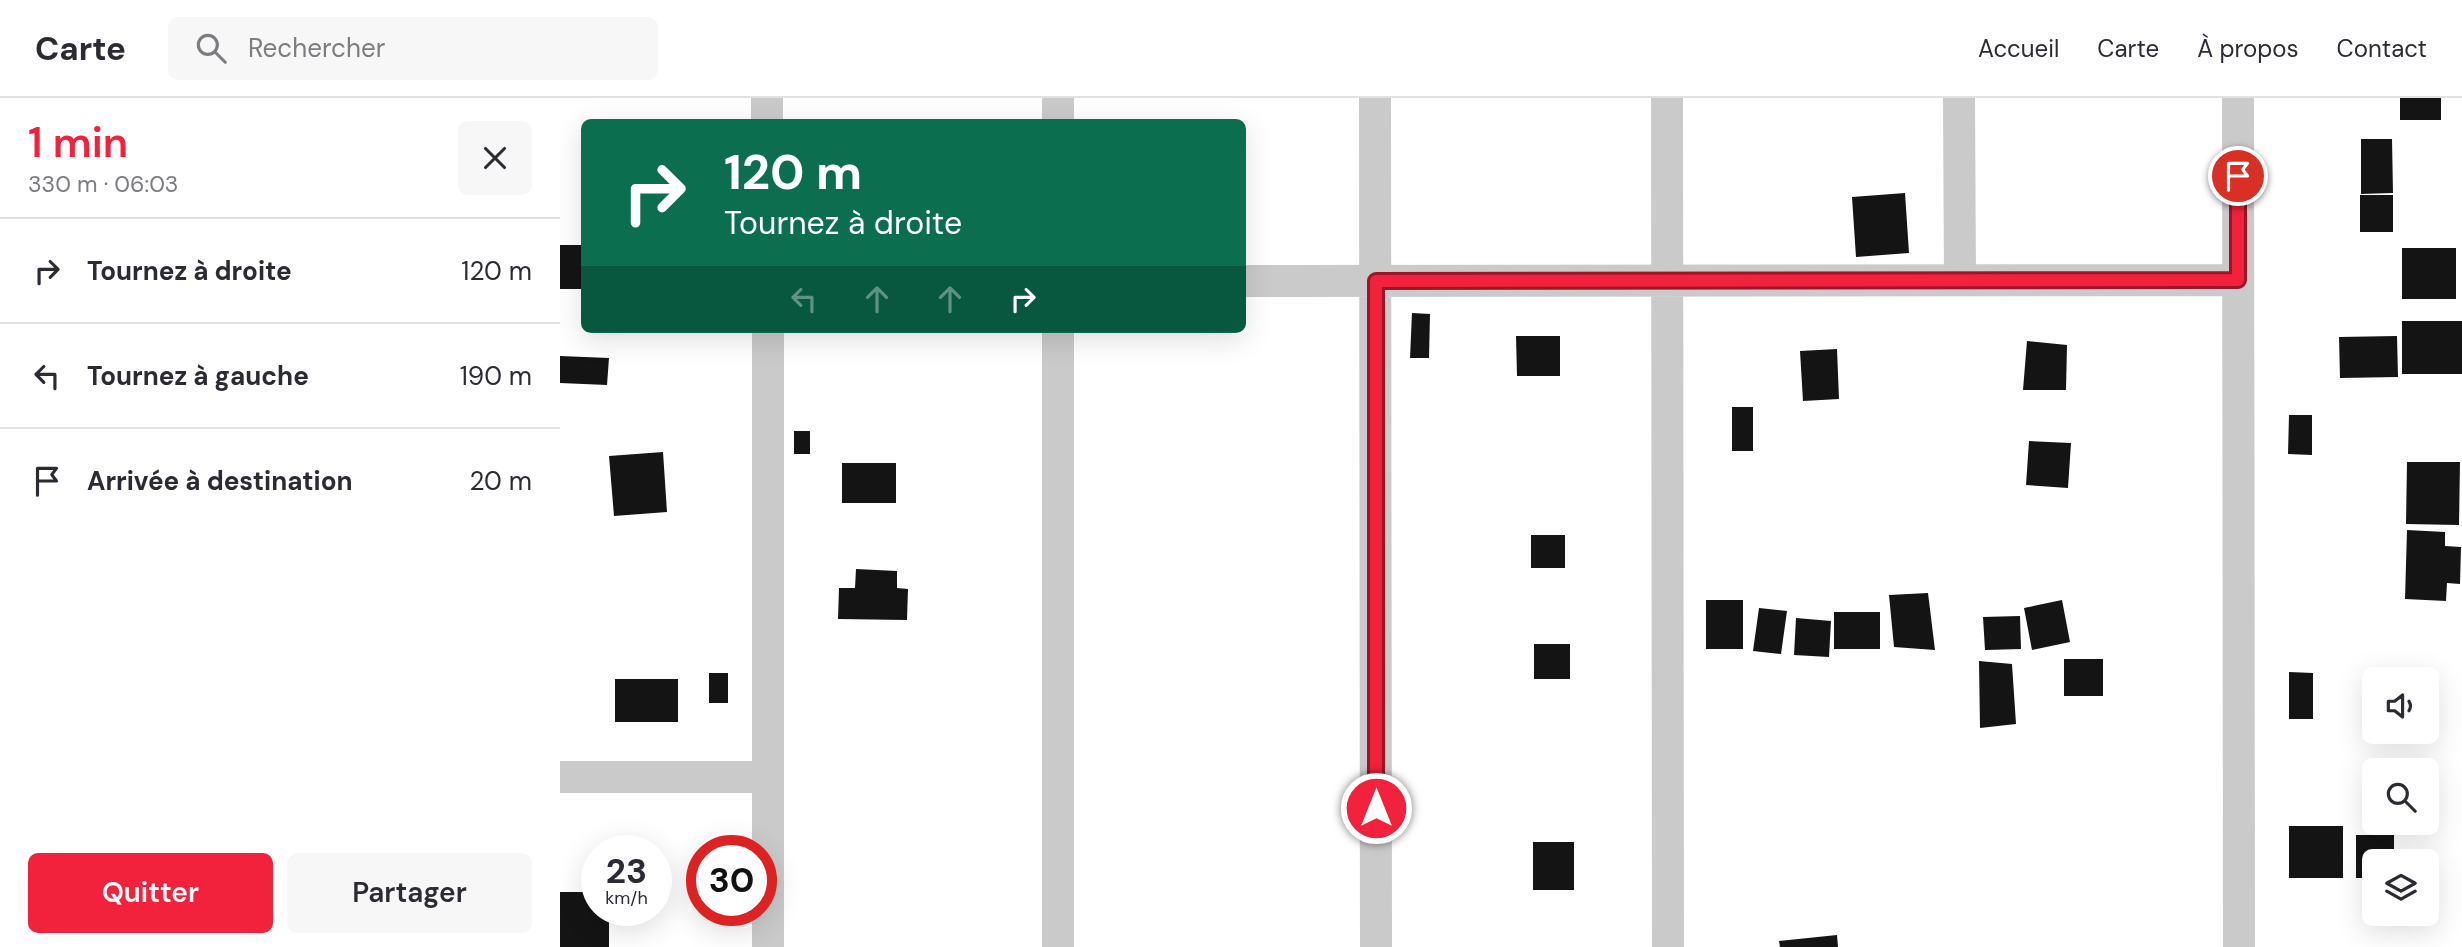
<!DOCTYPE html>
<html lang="fr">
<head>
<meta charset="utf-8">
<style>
	body { margin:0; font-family:"DM Sans",sans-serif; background:#f7f7f7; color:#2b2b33; height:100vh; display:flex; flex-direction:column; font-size:26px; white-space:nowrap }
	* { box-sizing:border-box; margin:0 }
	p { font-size:23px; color:#7c7c81 }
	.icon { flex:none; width:38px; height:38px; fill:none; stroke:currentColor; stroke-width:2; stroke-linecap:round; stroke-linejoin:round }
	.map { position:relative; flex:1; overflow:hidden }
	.panel { display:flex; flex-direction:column; background:#fff; width:560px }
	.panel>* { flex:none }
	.hud { position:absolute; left:21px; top:21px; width:665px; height:214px; border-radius:10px; box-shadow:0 7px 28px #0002; background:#0b6e4f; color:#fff; overflow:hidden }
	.buttons { position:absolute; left:1802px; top:569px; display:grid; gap:14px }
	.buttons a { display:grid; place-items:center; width:77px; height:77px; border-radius:10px; background:#fff; box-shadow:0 7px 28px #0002; font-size:35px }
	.speed { position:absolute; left:21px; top:737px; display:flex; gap:14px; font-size:35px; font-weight:700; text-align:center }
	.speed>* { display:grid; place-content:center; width:91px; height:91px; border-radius:50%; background:#fff; box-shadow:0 7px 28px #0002; line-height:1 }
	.speed small { font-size:18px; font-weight:400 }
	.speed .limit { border:10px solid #d22; background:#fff; color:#111 }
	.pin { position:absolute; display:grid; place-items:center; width:60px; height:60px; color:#fff; margin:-30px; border:4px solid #fff; border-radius:50%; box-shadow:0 2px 7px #0007 }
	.me { position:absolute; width:77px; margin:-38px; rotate:0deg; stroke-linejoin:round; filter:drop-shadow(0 0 5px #0008) }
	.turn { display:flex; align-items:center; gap:24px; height:147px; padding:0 28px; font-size:32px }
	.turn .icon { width:91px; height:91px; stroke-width:2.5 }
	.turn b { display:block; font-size:49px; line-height:60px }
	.lanes { display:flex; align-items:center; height:66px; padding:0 28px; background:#0003; justify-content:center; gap:35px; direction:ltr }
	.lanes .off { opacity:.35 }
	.round { display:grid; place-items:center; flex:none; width:74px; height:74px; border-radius:10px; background:#f7f7f7 }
	.head { display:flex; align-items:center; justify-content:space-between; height:119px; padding:0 28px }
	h1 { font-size:42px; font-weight:600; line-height:52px; color:#f2213c }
	.cta { display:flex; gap:14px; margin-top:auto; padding:14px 28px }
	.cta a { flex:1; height:80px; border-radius:10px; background:#f2213c; color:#fff; font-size:28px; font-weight:600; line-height:80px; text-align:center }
	.cta a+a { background:#f7f7f7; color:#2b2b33 }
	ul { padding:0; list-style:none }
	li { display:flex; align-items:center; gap:21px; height:105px; padding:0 28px; border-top:2px solid #e1e1e2 }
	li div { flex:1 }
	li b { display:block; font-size:26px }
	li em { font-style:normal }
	header { display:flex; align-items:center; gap:42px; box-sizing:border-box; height:98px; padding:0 35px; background:#fff; border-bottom:2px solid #e1e1e2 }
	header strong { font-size:33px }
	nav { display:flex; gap:38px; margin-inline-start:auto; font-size:24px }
	.search { width:490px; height:63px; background:#f7f7f7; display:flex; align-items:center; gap:18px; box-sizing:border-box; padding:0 24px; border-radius:10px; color:#7c7c81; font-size:26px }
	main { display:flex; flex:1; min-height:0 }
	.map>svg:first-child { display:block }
</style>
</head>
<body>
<header>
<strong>Carte</strong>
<div class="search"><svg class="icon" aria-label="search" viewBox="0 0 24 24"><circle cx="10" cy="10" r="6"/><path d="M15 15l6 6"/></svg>Rechercher</div>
<nav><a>Accueil</a><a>Carte</a><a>À propos</a><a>Contact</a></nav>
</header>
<main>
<section class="panel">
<div class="head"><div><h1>1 min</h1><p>330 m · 06:03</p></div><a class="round"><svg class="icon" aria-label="close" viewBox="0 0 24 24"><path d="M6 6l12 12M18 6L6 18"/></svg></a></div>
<ul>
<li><svg class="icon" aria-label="right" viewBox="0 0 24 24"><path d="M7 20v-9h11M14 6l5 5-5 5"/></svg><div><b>Tournez à droite</b></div><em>120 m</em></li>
<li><svg class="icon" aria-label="left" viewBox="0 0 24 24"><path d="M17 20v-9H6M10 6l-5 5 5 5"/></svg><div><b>Tournez à gauche</b></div><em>190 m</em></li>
<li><svg class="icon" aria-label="arrive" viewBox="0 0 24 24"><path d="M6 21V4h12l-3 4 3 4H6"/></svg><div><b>Arrivée à destination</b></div><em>20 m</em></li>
</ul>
<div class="cta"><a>Quitter</a><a>Partager</a></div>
</section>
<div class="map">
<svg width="1902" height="849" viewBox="0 0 1902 849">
	<rect width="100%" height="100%" fill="#fff"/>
	<!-- building -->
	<path fill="#141414" d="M1840,0h41v22h-41z
		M1801,41h31l1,54 -32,1z
		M1345,95l4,60 -53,4 -4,-60z
		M1800,97h33v37h-33z
		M0,147h24v44h-24z
		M1842,150h54v51h-54z
		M852,215l18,1 -1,44h-19z
		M1842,223h60v53h-60z
		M956,238h44v40h-43z
		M1837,238l1,41 -58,1 -1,-41z
		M1467,243l40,4 -1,45h-43z
		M1277,251l2,50 -36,2 -3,-50z
		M0,258l49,2 -2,27 -47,-2z
		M1172,309h21v44h-21z
		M1729,317h23v40l-24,-1z
		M234,333h16v23h-16z
		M1469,343l42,2 -3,45 -42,-3z
		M103,354l4,60 -53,4 -5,-60z
		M1847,364h53l-1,63 -53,-1z
		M282,365h54v40h-54z
		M1847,432l38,2v14l16,1 -1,37 -13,-1 -1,18 -41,-2z
		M971,437h34v33h-34z
		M296,471l41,2v17l11,1 -1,31 -69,-1 1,-31h16z
		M1368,495l7,57 -41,-3 -5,-52z
		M1146,502h37v49h-37z
		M1502,502l8,42 -38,8 -8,-42z
		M1199,510l28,3 -6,43 -28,-3z
		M1274,514h46v37h-46z
		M1460,518l1,33 -36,1 -2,-33z
		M1236,520l35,3 -2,36 -35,-2z
		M974,546h36v35h-36z
		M1504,561h39v37h-39z
		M1419,563l33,3 4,60 -36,4z
		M1729,574l24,1v46h-24z
		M149,575h19v30h-19z
		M55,581h63v43h-63z
		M1729,728h54v52h-54z
		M1796,737h38v26h-19v17h-19z
		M973,744h41v48h-41z
		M0,794h37v18h12v37h-49z
		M1277,837l1,12h-58l-1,-6z"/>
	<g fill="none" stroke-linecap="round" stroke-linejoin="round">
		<!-- minor -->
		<path stroke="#cacaca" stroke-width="32" d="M207,0v24
			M498,0v24
			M815,0l1,849
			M1107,0l1,849
			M1399,0l1,182
			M1678,0l1,849
			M682,183l996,-1
			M208,231v618
			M498,231v618
			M0,679h208"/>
	</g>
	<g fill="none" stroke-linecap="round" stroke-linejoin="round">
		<!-- route casing -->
		<g stroke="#9d1527" stroke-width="18">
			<path id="route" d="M816,710v-527l862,-1v-104"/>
		</g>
		<!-- route -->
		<use href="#route" stroke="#f2213c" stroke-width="12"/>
	</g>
</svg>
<div class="buttons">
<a><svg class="icon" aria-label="sound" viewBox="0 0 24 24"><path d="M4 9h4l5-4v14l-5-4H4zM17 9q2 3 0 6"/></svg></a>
<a><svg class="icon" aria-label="search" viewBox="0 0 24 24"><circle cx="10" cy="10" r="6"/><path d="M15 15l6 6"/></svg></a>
<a><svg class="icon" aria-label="layers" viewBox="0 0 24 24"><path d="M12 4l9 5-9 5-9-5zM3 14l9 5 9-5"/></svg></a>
</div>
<div class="speed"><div>23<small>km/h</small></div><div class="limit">30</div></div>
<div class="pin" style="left:1678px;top:78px;background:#d93025"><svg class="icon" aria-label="arrive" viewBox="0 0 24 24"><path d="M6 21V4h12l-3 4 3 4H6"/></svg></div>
<svg class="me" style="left:816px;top:710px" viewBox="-20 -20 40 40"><circle r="17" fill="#f2213c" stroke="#fff" stroke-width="3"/><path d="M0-11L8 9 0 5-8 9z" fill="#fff"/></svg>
<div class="hud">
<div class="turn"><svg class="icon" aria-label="right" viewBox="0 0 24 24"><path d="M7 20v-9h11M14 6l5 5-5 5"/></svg><div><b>120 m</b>Tournez à droite</div></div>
<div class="lanes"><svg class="icon off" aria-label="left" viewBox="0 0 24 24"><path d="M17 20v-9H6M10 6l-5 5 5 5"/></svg><svg class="icon off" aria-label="ahead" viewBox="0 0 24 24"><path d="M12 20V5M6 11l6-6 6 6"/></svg><svg class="icon off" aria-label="ahead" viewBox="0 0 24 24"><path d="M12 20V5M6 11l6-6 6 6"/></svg><svg class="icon" aria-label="right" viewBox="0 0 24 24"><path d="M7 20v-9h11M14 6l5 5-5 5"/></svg></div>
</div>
</div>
</main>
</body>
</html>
